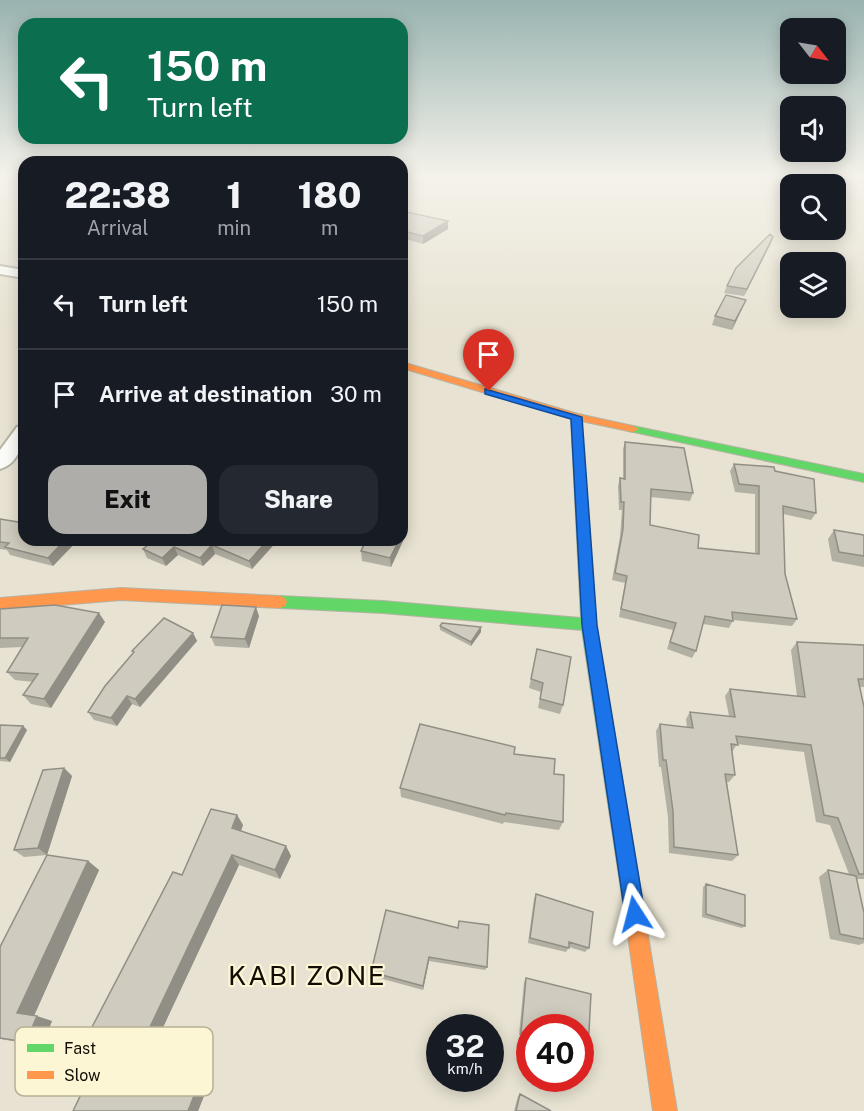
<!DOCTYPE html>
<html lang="en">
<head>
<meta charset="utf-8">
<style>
	body { margin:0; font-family:"Public Sans",sans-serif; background:#242831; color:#f1f3f6; height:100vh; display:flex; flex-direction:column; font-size:22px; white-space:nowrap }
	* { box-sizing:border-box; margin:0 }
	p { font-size:20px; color:#9ea1a6 }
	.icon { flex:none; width:33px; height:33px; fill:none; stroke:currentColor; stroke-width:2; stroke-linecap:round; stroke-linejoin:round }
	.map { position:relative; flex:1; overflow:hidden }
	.details { position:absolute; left:18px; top:156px; width:390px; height:390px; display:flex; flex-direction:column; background:#171b24; border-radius:18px; box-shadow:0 3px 15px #0003 }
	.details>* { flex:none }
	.guide { position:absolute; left:18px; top:18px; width:390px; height:126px; border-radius:18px; box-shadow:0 3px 15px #0003; background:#0b6e4f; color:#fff; overflow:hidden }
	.needle { width:39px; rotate:121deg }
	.controls { position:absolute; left:780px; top:18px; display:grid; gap:12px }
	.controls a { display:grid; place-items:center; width:66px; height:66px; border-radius:12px; background:#171b24; box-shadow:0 3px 15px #0003; font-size:30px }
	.speed { position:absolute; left:426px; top:1014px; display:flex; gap:12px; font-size:30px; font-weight:700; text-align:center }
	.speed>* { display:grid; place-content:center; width:78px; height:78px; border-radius:50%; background:#171b24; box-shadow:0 3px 15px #0003; line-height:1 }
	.speed small { font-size:15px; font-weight:400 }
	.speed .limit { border:9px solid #d22; background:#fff; color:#111 }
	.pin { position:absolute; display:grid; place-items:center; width:51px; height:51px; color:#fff; margin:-62px -26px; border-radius:50% 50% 50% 0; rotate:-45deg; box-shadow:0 0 6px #0007 }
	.pin .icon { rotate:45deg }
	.me { position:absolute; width:66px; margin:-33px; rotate:351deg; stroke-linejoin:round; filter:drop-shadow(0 0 4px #0008) }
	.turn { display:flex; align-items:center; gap:21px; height:126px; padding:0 30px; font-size:27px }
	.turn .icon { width:78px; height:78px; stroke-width:2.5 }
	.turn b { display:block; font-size:42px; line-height:51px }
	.eta { display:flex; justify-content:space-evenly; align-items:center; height:102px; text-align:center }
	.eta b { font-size:36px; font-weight:800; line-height:42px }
	.cta { display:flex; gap:12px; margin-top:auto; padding:12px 30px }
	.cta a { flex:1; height:69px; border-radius:18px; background:#aeadaa; color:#111; font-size:24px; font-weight:800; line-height:69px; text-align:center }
	.cta a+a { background:#242831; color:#f1f3f6 }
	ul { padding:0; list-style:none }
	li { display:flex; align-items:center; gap:18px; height:90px; padding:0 30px; border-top:2px solid #363941 }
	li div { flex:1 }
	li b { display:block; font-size:22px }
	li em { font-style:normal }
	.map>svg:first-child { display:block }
</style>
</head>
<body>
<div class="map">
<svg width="864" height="1111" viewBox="0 0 864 1111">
	<rect width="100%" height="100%" fill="#e7e2d1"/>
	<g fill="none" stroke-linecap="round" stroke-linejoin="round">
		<!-- street casing -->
		<g stroke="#b6b3a5" stroke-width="4">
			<path id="street" d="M0,266l24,4v8l-24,-4z
				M24,425c0,17 -5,39 -24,44v-19l17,-23z"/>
		</g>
		<!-- fast casing -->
		<g stroke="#b6b3a5" stroke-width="2">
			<path id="fast" d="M576,414l5,3 15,208 52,311 -3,7 -7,3 -7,-3 -3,-7 -46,-306 -199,-17 -103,-5 -5,-2 -2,-4 2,-4 5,-2 103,5 198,17 -10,-201z
				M633,426l231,48v8l-235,-51 -2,-2z"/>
		</g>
		<!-- slow casing -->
		<g stroke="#b6b3a5" stroke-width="2">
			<path id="slow" d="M402,362l176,52 55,12 6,3 -6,3 -61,-13 -170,-51z
				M121,588l159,8 5,2 2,4 -2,4 -5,2 -159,-8 -121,10v-12z
				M638,926l7,3 3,7 29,175h-24l-25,-175 3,-7z"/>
		</g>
		<!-- street -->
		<use href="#street" fill="#fbfbf8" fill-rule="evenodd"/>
		<!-- fast -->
		<use href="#fast" fill="#63d668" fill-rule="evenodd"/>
		<!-- slow -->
		<use href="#slow" fill="#ff974d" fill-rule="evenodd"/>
	</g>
	<!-- wall -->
	<path fill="#b2afa3" d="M402,211l46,10v8l-25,15 -18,-5z
		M771,243l-27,53 -20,-3 3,-7z
		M746,300l-14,30 -20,-5 3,-9z
		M625,442l68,51 -3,8 -39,-4 -1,28 48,23 57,6v-60l-20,-2 -5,-21 4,-7 41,7 41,42 -5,7 -28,-6 2,60 12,45 -5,7 -59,-6 -4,8 -26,-4 -7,27 -4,7 -25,-9 6,-19 -54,-13 6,-34 -13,-3 8,-43 2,-27h-3l-1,-24 2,-8h3v-29z
		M0,519l78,21 -25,26 -43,-11 -3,-5 -7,-1z
		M834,530l30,5v32l-32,-6 -4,-22z
		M278,540l-26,29 -37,-15 -12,12 -25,-11 -12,11 -19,-8 -4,-9z
		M403,541l-12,26 -29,-6 -1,-10z
		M0,609l105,13 -54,86 -20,-4 -8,-9 10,-13 -18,-2 -8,-8 15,-25 -22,1z
		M259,616l-10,32 -34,-2 -4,-9z
		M440,626l41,6 -10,14 -31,-16z
		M193,633l4,8 -57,66 -8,-3 -15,22 -23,-6 -6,-8 45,-59 -1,-2z
		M797,642l67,3v42h-4l4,20v172h-8l8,34v30l-5,2 -29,-6 -11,-62 9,-7 21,4 -19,-49 -14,-3 -12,-70 -67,-8 -5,8 3,23 -6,7h-2l11,73 -6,6 -63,-8 -1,-36 -7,-50h-2l-3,-36 4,-7 27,4 -1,-9 4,-7 39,4 -4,-20 5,-7 67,7 -6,-46z
		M537,649l26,56 -3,9 -22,-6 3,-16 -12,-4z
		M0,725l23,1 4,4 -17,32 -10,-1z
		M514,754l40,20 9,48 -4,8 -55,-8 -1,2 -102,-27 -1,-9z
		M64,768l8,8 -25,79 41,6 11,9 -65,146 18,5 -10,25 -42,-7v-92l47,-92 -23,2 -10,-7z
		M237,815l6,10 -2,6 45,15 5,10 -11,23 -41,-14 -88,188 61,23 -14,35 -89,-75 73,-161z
		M706,884l39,42 -3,2 -40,-11 1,-30z
		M536,894l53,54 -4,4 -16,-5 -3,5 -38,-9 6,-44z
		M386,910l101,57 -2,3 -56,-9 -6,29 -51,-14 -1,-4z
		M526,978l65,16 -3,55 -4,2h-4v-23h-50v10l-11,-3 5,-53z
		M520,1094l31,17h-37l4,-15z"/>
	<!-- shaded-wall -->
	<path fill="#918e85" d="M448,221v8l-25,15v-8z
		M404,231l1,8 -3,2v-8z
		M773,237l-2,6 -27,53 3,-7z
		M746,300l-4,9 -10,21 3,-9z
		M403,531v10l-12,26 -1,-9 9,-18h3z
		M65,540h13l-25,26 -5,-8z
		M268,540h10l-26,29 -3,-8z
		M212,545l3,9 -12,12 -3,-8z
		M174,547l4,8 -12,11 -4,-8z
		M256,607l3,9 -10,32 -4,-9z
		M99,613l6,9 -54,86 -7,-9z
		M481,627v5l-10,14v-4z
		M193,633l4,8 -57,66 -5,-8z
		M127,696l5,8 -15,22 -6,-8z
		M23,726l4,4 -17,32 -5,-4z
		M64,768l8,8 -25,79 -9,-7z
		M237,815l6,10 -5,13 -6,-10z
		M286,846l5,10 -11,23 -5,-9z
		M232,855l7,10 -88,188 61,23 -14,35h-10l-49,-61z
		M88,861l11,9 -66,148 -16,-5z
		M429,957v4l-6,29v-4z
		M37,1016l15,5 -10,25 -16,-4z"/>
	<!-- building -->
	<path fill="#cfcbbe" stroke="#918e85" stroke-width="1.5" d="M402,211l46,10 -25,15 -19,-5 -2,2z
		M770,234l3,3 -26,52 -20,-3 9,-18z
		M726,295l20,5 -11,21 -20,-5z
		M625,442l59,6 9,45 -42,-4 -1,36 49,10 -1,13 61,6v-68l-20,-2 -5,-20 40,3 1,4 39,8 2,34 -33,-7 2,68 12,45 -65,-7 1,9 -28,-5 -9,35 -26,-9 6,-19 -55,-14 6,-33 -12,-3 8,-44 1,-27h-3l-1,-24 5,1z
		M0,519l24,4v17h41l-17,18 -43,-11 4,-4 -9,-1z
		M834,530l30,5v21l-25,-4z
		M154,540h114l-19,21 -37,-16 -12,13 -26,-11 -12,11 -19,-9z
		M366,540h33l-9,18 -29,-7z
		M55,605l44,8 -55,86 -21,-4 15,-21 -31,-2 21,-34h-28v-29z
		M222,605l34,2 -11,32 -34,-2z
		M164,618l29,15 -58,66 -8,-3 -16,22 -23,-6 17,-26 29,-34 -2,-1z
		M442,623l39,4 -10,15 -31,-16z
		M797,642l67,3v34h-6l6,28v167h-5l-21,-56 -14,-3 -13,-70 -75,-9 2,9 -7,-1 4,31 -10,-1 13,81 -64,-8 -1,-36 -7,-51h-3l-3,-36 33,4 -3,-16 45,5 -5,-28 75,8z
		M537,649l34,8 -8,48 -23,-6 3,-16 -12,-4z
		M420,724l95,23 -1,7 41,5 -1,15 10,1 -1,47 -57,-9 -1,2 -105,-27z
		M0,725l23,1 -18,32h-5z
		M64,768l-26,80 -24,2 29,-80z
		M211,809l26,6 -5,13 54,18 -11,24 -43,-15 -93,195 64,23 -15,38h-115l36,-75 -18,-7 82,-157 9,3z
		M47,855l41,6 -71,152 20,3 -11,26 -26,-4v-91z
		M828,870l28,6 8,37v26l-24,-5z
		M706,884l39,11v31l-39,-12z
		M536,894l57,18 -4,36 -20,-6v6l-39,-10z
		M386,910l72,18 1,-7 30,4 -2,42 -58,-10 -6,29 -52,-14z
		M526,978l65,16 -3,55 -8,-2v-19h-50v7l-9,-2z
		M520,1094l31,17h-35z"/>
	<!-- sky -->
	<linearGradient id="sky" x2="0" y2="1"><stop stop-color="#99b3b0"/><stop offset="0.53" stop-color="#f4f2ea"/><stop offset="1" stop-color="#f4f2ea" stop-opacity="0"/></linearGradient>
	<rect width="864" height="331" fill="url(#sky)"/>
	<!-- route -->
	<path fill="#1a73e8" stroke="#114b97" stroke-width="1.5" d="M485,389l97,28 15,208 48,289 -3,7 -7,3 -7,-3 -3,-7 -43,-289 -11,-206 -86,-25z"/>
	<g text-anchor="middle" stroke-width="4.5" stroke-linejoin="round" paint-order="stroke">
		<!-- near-quarter labels -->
		<g font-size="27" letter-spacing="1.5" fill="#100d04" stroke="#fdf6d5">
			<text x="307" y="985">KABI ZONE</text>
		</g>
	</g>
	<!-- legend -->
	<rect x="15" y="1027" width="198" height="69" rx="9" fill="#fdf6d5" stroke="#b6b096" stroke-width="1.5"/>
	<rect x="27" y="1044" width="27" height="8" fill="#63d668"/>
	<rect x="27" y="1071" width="27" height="8" fill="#ff974d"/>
	<g font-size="16" fill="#100d04">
		<text x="64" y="1054">Fast</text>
		<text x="64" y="1081">Slow</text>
	</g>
</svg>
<div class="controls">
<a><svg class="needle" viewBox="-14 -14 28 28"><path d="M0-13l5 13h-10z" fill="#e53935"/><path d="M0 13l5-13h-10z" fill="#9ea1a6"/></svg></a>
<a><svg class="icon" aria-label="sound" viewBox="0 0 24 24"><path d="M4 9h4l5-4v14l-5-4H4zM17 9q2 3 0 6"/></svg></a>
<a><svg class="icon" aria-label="search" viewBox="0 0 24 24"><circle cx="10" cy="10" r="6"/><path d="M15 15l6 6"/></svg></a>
<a><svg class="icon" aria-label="layers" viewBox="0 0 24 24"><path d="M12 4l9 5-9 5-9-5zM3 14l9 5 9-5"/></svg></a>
</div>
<div class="speed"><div>32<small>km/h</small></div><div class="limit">40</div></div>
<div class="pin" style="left:489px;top:391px;background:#d93025"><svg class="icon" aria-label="arrive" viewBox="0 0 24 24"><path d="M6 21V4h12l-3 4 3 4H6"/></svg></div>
<svg class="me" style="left:635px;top:914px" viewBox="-20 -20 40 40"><path d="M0-17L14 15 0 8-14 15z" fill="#1a73e8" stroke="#fff" stroke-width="4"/></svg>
<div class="guide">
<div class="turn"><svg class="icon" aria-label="left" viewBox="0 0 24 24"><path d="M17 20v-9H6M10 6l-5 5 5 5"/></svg><div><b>150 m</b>Turn left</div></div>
</div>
<section class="details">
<div class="eta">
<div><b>22:38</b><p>Arrival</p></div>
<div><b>1</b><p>min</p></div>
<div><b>180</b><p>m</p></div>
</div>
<ul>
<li><svg class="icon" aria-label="left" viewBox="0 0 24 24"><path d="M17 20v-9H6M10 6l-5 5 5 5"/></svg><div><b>Turn left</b></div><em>150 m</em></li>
<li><svg class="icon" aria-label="arrive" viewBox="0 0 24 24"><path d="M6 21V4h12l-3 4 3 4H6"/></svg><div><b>Arrive at destination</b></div><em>30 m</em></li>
</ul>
<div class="cta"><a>Exit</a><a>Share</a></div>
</section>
</div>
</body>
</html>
